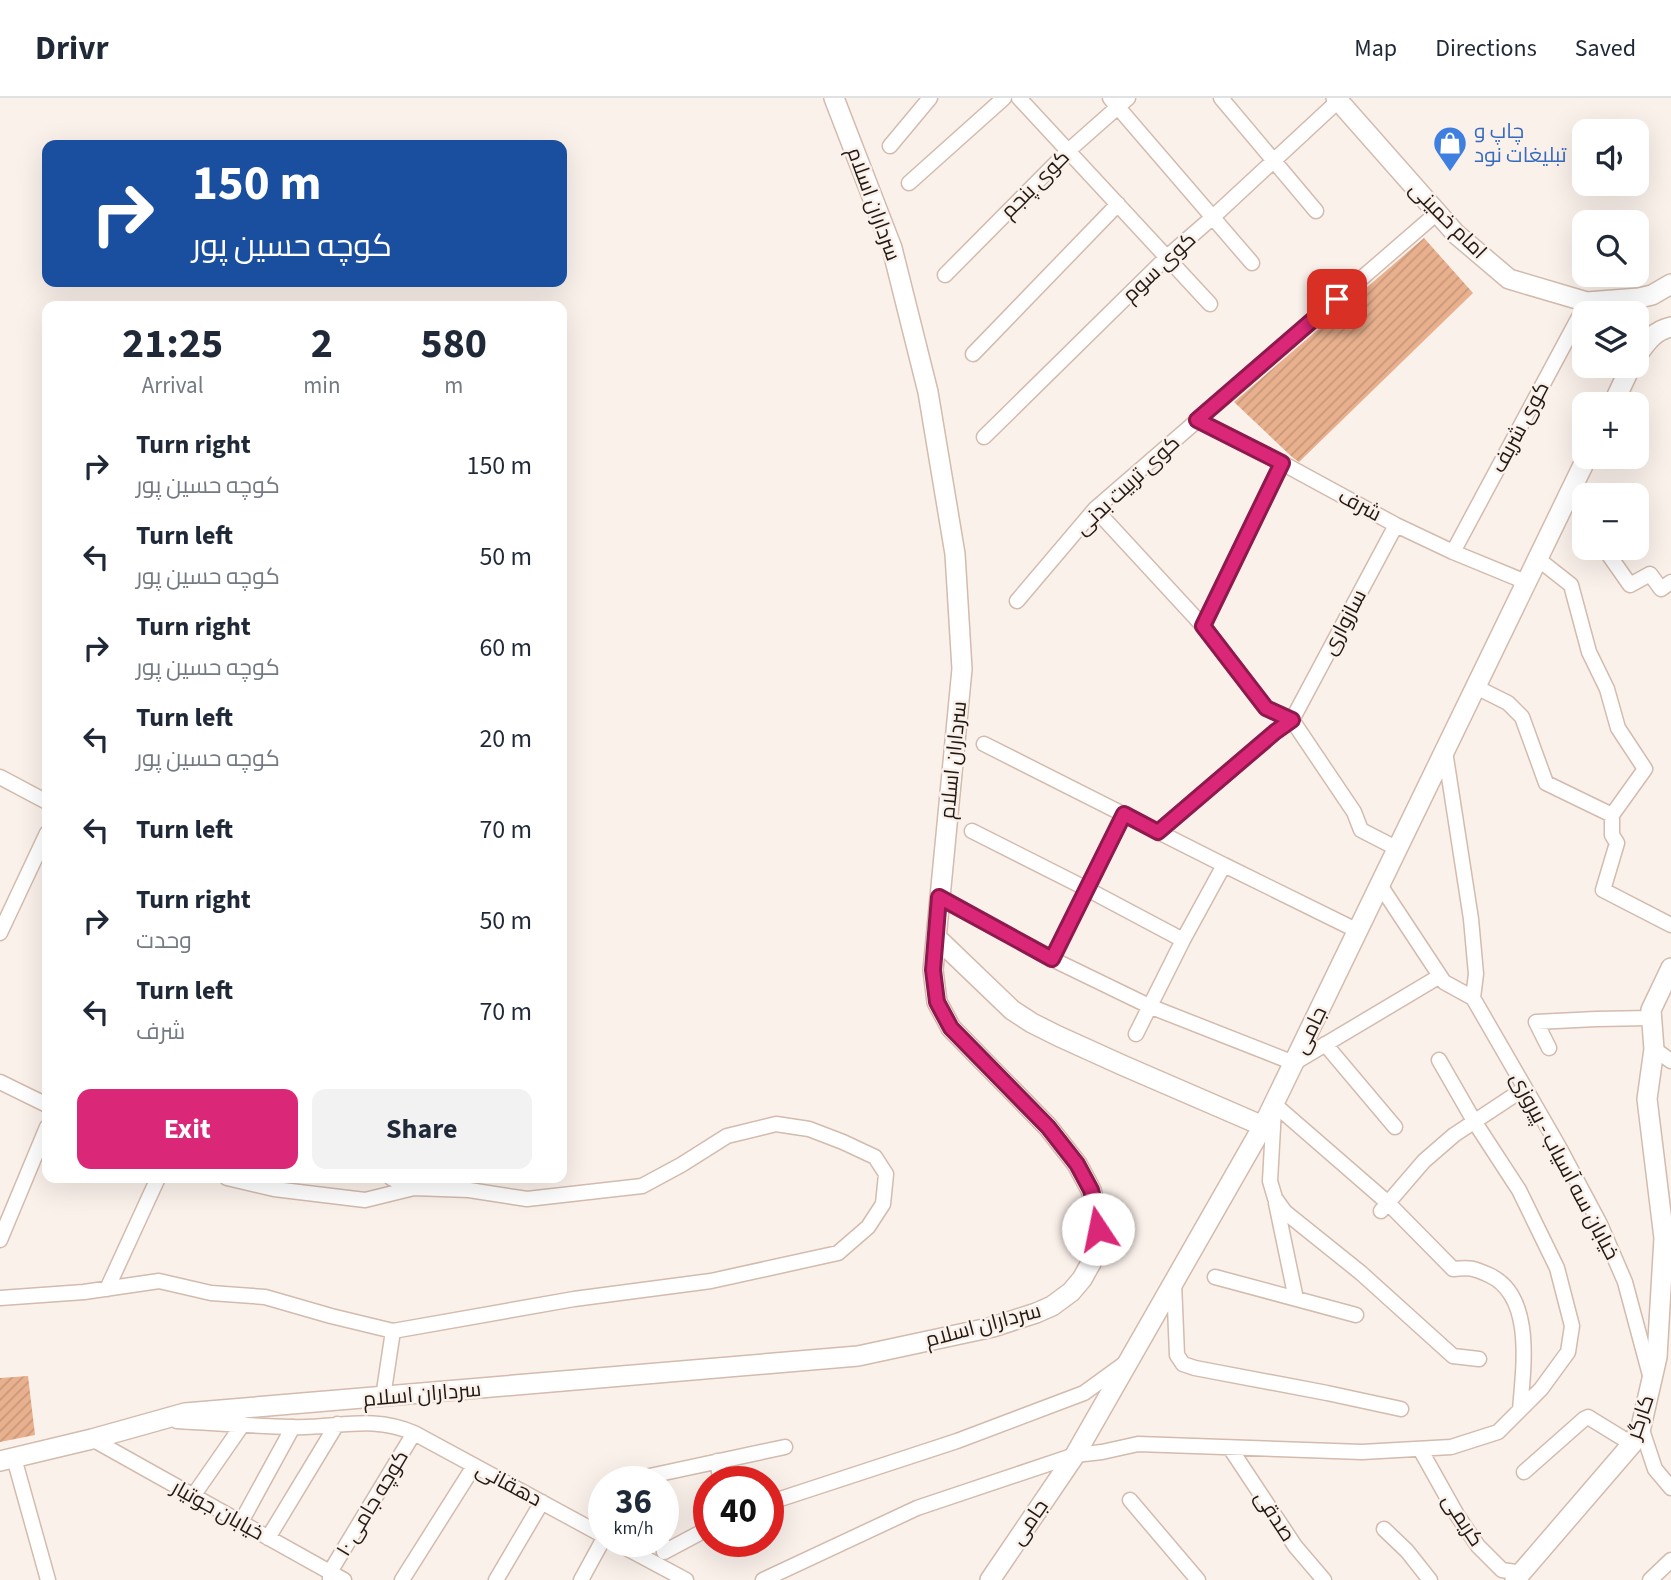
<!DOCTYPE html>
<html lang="en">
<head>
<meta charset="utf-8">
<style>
	body { margin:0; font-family:"Source Sans 3",Cairo,sans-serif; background:#f2f2f3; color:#1f2937; height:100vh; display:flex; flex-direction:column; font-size:26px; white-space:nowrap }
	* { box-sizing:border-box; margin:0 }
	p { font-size:23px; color:#747a83 }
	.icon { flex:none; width:38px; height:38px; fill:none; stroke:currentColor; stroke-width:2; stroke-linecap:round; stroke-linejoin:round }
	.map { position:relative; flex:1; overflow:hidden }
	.panel { position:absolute; left:42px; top:203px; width:525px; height:882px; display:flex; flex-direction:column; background:#fff; border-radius:14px; box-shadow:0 7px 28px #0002 }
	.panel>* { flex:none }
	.banner { position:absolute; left:42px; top:42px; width:525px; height:147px; border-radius:14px; box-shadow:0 7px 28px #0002; background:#1a4fa0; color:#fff; overflow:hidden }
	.tools { position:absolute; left:1572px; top:21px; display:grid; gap:14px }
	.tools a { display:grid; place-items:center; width:77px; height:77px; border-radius:14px; background:#fff; box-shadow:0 7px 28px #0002; font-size:35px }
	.speed { position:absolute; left:588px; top:1368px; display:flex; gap:14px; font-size:35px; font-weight:700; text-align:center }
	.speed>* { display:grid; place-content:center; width:91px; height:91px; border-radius:50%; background:#fff; box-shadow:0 7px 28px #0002; line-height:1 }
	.speed small { font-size:18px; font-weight:400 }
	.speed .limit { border:10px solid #d22; background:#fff; color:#111 }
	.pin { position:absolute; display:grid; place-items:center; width:60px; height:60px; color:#fff; margin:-30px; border-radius:14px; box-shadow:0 4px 10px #0006 }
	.me { position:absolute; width:77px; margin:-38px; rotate:349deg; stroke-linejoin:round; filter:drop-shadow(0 0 5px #0008) }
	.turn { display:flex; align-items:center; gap:24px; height:147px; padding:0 35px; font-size:32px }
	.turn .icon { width:91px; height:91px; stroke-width:2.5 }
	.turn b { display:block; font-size:49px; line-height:60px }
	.eta { display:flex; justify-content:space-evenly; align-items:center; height:119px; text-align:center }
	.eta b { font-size:42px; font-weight:700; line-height:49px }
	.button { display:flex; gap:14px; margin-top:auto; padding:14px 35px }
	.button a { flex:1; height:80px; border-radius:14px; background:#db2777; color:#fff; font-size:28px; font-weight:700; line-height:80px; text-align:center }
	.button a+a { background:#f2f2f3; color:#1f2937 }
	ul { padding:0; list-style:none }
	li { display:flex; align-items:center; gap:21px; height:91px; padding:0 35px }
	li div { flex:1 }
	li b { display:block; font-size:26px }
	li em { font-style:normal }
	header { display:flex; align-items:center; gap:42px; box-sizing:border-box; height:98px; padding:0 35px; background:#fff; border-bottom:2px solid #e0e1e3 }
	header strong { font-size:33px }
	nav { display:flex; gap:38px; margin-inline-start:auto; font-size:24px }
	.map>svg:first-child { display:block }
</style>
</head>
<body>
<header>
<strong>Drivr</strong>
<nav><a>Map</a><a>Directions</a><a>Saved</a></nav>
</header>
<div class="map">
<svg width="1671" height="1482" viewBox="0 0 1671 1482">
	<defs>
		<pattern id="building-hatch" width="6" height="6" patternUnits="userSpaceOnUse" patternTransform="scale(1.75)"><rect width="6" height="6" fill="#e9b08e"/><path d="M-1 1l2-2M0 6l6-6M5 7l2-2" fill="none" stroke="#c8977a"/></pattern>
	</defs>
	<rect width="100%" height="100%" fill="#fbf1eb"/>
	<!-- building -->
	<path fill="url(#building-hatch)" d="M1424,140l49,55 -174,169 -7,-5 -58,-55z
		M28,1278l7,59 -35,7v-64z"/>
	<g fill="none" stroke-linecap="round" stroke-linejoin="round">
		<!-- street casing -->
		<g stroke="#d3bbad" stroke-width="17">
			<path id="street" d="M1019,0l191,206
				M1110,0l142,165
				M1221,0l95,113
				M890,48l40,-48
				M909,85l95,-85
				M945,177l123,-124 60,-53
				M973,256l145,-150
				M1197,322l85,43 114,62 57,27 73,30
				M984,339l183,-180 46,-40 125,-116
				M1570,394l14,23
				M1095,411l108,117 63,82 26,12 62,92 7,18 37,19
				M1604,450l26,37 20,-11 11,15 10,-7
				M1453,454l134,-250
				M1017,503l78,-92 342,-296
				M1203,528l79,-163
				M1476,589l32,16 14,14 24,66 66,32 33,-46 -27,-41 -11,-39 -18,-37 -18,-67 -33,-26
				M984,646l240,121
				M1445,653l26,168 5,55 -3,24
				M0,679l47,25
				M1612,717v20l5,8 -14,47 68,35
				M972,733l115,58 96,51 41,-75 134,66
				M1158,734l117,-100 17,-12 104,-195
				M1380,787l64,97 29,16 86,149 41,77 25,58 26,97
				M939,799l113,62 72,-145
				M0,835l47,-100
				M1052,861l97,47 145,57 146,-87
				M1136,936l47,-94
				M1325,946l70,83
				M1549,950l-13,-26 60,-3 54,-1
				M1654,951l17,12
				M0,984l47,23
				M1274,1006l114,99 65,66c17,-2 20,-1 36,6 46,21 34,95 31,135
				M1274,1011l-4,72 5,17 10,14 76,61 92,83 26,3
				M227,1080l47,11 91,11 49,-12
				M391,1080l23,10 55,2 58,9 115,-13 39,-21 46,-29 49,-12 33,5 34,13 32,15 11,17 -3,30 -15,23 -30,26 -127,28 -137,18 -181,32
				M1276,1105l20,96
				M1381,1113l43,-50 30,-26 71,-47
				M0,1142l47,-113
				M1215,1179l141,38
				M1174,1185l3,72 6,9 12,4 132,25 74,16
				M107,1191l51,-111
				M0,1200l84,-6 75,-11 52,12 54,4 66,19 62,15 -10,66
				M177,1323c38,2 76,5 114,6 45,2 79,-13 123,6l190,103
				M1641,1329l14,42 16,19
				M92,1341l252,141
				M1230,1350l65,98 29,34
				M1420,1351l37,66 21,31 24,24 20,3
				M14,1360l34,122
				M717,1363l4,21
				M1524,1374l60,-53 4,-2 44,27
				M646,1384l-1,-5 140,-30
				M193,1398l50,-72
				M1130,1402l68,80
				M768,1405l189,-62 127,-48 40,-29
				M241,1424l52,-95
				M1384,1431l23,22 23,29
				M268,1440l69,-114
				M615,1444l71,38
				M662,1444l2,10 45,-24
				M330,1482v-8l84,-139
				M402,1482l72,-114
				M496,1482l46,-78
				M581,1482l23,-42
				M763,1482l154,-72 158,-53 27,-3 36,-8 224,8 89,-5 47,-15 43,-43 27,-37 4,-26 -15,-58 -38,-78 -45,-69 -35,-61
				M1650,1482l21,-20"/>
		</g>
		<!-- secondary casing -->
		<g stroke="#d3bbad" stroke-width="22">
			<path id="secondary" d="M1336,0l120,136 53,45 78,23 52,-4 13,-3 19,-11
				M1636,222l4,11 -4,19
				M1636,259c10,-14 17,-26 35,-30
				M1613,306l18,-38
				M936,839l76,73 20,13 26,13 64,29 141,61
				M0,1363l92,-22 93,-26 673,-57 135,-29 43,-14 16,-7 19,-14 11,-13 9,-16 5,-17 3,-17 -2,-16 -6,-23 -14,-26 -29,-37 -97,-99 -14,-26 -4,-32 29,-301 -7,-115 -27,-162 -36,-144 -58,-150
				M990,1482l85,-125 188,-329 324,-669
				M1515,1482l117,-136 9,-17 16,-70 7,-119 -17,-139 7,-50 -3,-39 20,-42"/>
		</g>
		<!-- street -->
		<use href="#street" stroke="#fff" stroke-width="14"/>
		<!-- secondary -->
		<use href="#secondary" stroke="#fff" stroke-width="19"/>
	</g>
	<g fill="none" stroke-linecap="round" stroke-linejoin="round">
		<!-- route casing -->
		<g stroke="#8e194d" stroke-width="18">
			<path id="route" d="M1098,1131l-1,-16 -6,-23 -14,-26 -29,-37 -97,-99 -14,-26 -4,-32 6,-73 113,62 72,-145 34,18 117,-100 17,-12 -26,-12 -63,-82 79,-163 -85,-43 140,-121"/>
		</g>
		<!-- route -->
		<use href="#route" stroke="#db2777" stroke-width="12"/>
	</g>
	<!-- icons -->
	<defs>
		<g id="shop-pin" transform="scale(1.75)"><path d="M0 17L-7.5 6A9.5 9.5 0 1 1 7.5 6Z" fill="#3f7fe0" stroke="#fbf1eb"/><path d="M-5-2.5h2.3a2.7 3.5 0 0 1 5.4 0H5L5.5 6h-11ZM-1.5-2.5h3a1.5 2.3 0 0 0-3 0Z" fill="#fff"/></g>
	</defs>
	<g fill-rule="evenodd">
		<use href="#shop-pin" x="1450" y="45"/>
	</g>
	<g text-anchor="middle" stroke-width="5" stroke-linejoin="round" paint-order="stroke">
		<!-- shop labels -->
		<g font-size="21" fill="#366cbe" stroke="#fbf1eb" text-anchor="start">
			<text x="1474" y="40">چاپ و<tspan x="1474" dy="24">تبلیغات نود</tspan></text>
		</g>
		<!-- street labels -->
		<g font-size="21" fill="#221914" stroke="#fbf1eb">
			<text transform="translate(1035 86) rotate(-45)" y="7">کوی پنجم</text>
			<text transform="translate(874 106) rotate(70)" y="7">سرداران اسلام</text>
			<text transform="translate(1448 122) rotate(45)" y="7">امام خمینی</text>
			<text transform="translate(1159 169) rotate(-43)" y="7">کوی سوم</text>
			<text transform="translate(1520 329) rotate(-62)" y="7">کوی شریف</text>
			<text transform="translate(1127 387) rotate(-43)" y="7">کوی تربیت بدنی</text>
			<text transform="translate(1360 407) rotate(28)" y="7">شرف</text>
			<text transform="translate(1344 524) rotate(-62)" y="7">سازواری</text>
			<text transform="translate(953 662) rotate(-84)" y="7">سرداران اسلام</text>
			<text transform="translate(1310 932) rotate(-64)" y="7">جامی</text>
			<text transform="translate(1565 1068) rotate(62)" y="7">خیابان سه آسیاب - پیروزی</text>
			<text transform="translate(983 1227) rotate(-15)" y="7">سرداران اسلام</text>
			<text transform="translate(422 1296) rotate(-5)" y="7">سرداران اسلام</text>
			<text transform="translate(1640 1319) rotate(-71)" y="7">کارگر</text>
			<text transform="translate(509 1386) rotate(28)" y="7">دهقانی</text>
			<text transform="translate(372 1405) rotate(-59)" y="7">کوچه جامی ۱۰</text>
			<text transform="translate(218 1412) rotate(29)" y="7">خیابان جوتیار</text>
			<text transform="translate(1275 1418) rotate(57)" y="7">صدقی</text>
			<text transform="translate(1463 1422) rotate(57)" y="7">کریمی</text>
			<text transform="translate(1029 1424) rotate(-56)" y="7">جامی</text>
		</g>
	</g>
</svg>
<div class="tools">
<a><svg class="icon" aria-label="sound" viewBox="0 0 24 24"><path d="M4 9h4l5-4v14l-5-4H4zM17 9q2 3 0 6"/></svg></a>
<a><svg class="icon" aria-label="search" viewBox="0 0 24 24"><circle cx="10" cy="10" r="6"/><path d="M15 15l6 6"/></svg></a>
<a><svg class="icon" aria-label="layers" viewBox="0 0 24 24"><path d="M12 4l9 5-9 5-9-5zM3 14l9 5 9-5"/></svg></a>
<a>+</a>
<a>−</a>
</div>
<div class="speed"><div>36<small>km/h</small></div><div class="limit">40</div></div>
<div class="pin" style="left:1337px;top:201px;background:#d93025"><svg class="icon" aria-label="arrive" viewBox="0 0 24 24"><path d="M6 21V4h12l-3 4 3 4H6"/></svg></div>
<svg class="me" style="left:1098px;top:1131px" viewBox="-20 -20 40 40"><circle r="19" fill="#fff"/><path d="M0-13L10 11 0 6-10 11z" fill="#db2777"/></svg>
<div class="banner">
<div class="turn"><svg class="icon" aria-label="right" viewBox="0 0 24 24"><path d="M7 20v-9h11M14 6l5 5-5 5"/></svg><div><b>150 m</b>کوچه حسین پور</div></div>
</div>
<section class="panel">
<div class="eta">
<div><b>21:25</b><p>Arrival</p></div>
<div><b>2</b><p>min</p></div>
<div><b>580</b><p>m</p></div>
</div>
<ul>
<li><svg class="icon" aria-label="right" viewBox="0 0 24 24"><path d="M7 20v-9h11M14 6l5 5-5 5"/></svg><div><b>Turn right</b><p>کوچه حسین پور</p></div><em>150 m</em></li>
<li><svg class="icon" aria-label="left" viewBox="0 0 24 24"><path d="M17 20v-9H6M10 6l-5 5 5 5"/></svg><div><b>Turn left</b><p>کوچه حسین پور</p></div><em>50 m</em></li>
<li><svg class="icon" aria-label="right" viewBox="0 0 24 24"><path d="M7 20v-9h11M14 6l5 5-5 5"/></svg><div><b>Turn right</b><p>کوچه حسین پور</p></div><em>60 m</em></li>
<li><svg class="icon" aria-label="left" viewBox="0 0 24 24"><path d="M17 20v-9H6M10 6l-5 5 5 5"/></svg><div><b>Turn left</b><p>کوچه حسین پور</p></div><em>20 m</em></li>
<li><svg class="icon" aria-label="left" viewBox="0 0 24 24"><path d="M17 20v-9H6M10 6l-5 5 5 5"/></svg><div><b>Turn left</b></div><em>70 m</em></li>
<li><svg class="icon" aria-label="right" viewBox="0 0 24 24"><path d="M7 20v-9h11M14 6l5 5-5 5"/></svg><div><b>Turn right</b><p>وحدت</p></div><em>50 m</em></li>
<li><svg class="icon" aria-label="left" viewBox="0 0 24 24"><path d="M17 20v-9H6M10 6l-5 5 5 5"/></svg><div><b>Turn left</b><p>شرف</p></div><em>70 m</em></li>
</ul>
<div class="button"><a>Exit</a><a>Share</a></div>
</section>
</div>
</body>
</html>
